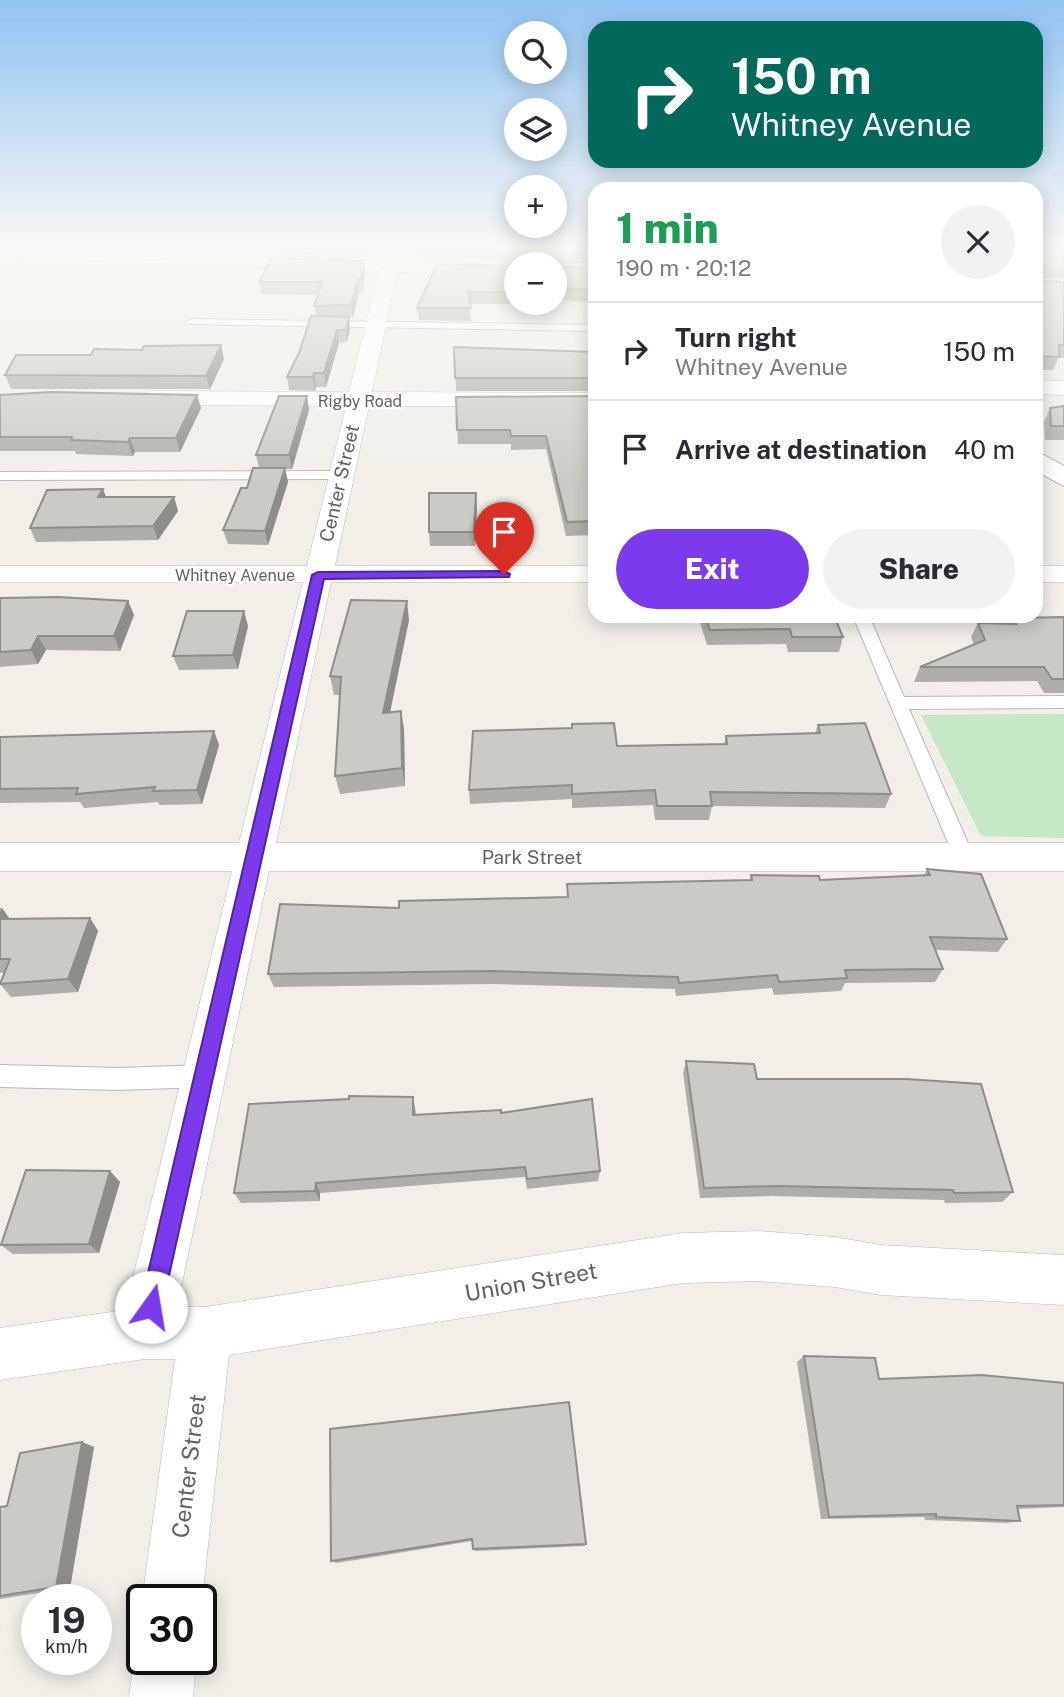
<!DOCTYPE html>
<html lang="en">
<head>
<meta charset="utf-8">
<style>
	body { margin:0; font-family:"Public Sans",sans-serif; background:#f2f2f3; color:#2b2b33; height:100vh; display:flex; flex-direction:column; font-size:26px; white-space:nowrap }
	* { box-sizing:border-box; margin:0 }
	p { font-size:23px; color:#7c7c81 }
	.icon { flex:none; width:38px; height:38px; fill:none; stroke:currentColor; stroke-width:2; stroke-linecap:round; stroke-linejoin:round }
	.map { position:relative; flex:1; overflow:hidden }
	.details { position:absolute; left:588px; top:182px; width:455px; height:441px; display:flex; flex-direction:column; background:#fff; border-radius:21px; box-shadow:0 4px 18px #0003 }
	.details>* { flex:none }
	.guide { position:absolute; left:588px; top:21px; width:455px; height:147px; border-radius:21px; box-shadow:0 4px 18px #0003; background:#00695c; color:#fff; overflow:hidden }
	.fabs { position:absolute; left:504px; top:21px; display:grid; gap:14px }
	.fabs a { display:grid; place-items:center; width:63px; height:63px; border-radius:50%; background:#fff; box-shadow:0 4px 18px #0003; font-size:35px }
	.speed { position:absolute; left:21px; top:1584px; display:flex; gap:14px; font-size:35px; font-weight:700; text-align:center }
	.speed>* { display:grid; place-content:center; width:91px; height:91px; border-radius:50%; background:#fff; box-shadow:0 4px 18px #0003; line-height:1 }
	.speed small { font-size:18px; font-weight:400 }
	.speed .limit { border:4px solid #111; border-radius:10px; background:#fff; color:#111 }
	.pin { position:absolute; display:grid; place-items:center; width:60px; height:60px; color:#fff; margin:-72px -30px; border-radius:50% 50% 50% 0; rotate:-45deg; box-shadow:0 0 7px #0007 }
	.pin .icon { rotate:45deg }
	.me { position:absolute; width:77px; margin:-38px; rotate:13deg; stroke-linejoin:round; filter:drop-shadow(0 0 5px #0008) }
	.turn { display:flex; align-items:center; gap:24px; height:147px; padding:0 28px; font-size:32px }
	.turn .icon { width:91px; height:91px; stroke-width:2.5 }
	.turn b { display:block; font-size:49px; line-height:60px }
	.round { display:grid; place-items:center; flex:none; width:74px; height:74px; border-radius:37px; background:#f2f2f3 }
	.head { display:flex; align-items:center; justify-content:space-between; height:119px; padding:0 28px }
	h1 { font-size:42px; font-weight:800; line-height:52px; color:#1e9e55 }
	.primary-button { display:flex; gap:14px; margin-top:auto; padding:14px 28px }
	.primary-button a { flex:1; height:80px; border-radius:42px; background:#7c3aed; color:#fff; font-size:28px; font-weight:800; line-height:80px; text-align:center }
	.primary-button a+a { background:#f2f2f3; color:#2b2b33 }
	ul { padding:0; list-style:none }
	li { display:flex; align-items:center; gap:21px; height:98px; padding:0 28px; border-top:2px solid #e1e1e2 }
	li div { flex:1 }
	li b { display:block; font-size:26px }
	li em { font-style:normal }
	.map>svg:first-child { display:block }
</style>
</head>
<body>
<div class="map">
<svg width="1064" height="1697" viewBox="0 0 1064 1697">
	<rect width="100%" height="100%" fill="#f1efe8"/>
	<!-- green -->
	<path fill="#c5e8c5" d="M1064,714v124l-83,-2 -60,-121z"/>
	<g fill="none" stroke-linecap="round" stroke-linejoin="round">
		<!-- lane casing -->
		<g stroke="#b5b8bc" stroke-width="2">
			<path id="lane" d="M191,319l404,6v6l-408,-7 -1,-2z
				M0,472l341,-1 7,4 -7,4 -341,1z
				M853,616h16l35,81 160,-1v12l-155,1 65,148 -3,5h-14l-3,-5z
				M0,1065l119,3 85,-3 8,3 4,8 -4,8 -8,3 -85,3 -119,-3z"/>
		</g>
		<!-- street casing -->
		<g stroke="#b5b8bc" stroke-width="1">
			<path id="street" d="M0,248l382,12 5,-12h18l-5,13 116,3v12l-119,-4 -25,120 223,1v14l-226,-1 -34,160h260v16h-264l-55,261h788v28h-795l-92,436h28l478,-74 76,-2 76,6 46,8 183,10v50l-183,-10 -46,-8 -76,-6 -76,2 -454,72 -27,245h-60l33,-241h-30l-145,21v-52l125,-18 107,-439h-232v-28h239l64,-261h-303v-16h307l39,-160 -198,-1 -11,-7 11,-7 201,1 30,-121 -379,-13z
				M555,265h40v12l-40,-2z
				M1036,380l28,1v14l-28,-1z
				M1036,566h28v16h-28z
				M142,1640v19h54l-3,38h-64l5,-38z"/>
		</g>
		<!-- secondary casing -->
		<g stroke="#b6babf" stroke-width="2">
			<path id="secondary" d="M1036,451l28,15v20l-28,-15z"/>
		</g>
		<!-- lane -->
		<use href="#lane" fill="#fff" fill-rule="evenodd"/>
		<!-- street -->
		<use href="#street" fill="#fff" fill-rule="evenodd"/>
		<!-- secondary -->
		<use href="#secondary" fill="#fff" fill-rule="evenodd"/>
	</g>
	<!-- wall -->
	<path fill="#afaea9" d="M282,248h86l-1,9 -84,-3z
		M416,248h171v14l-32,3 37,25v12l-37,-2v-36h-38l-1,-3 -99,-5z
		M1036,248h28v31l-25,-1v3l25,1v76h-6l-5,12h-17z
		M516,266v32h-5v6h-41l1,17 -52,-1 -2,-12z
		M365,273l-2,19h-4l-6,25h-4l1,12 -3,13 -8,1 -13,44h-10l-1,4 -26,-1 -2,-13 29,-61 -2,-10 4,-11 -57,-1 -2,-12z
		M221,345l3,14 -14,30h-199l-6,-14 86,-20z
		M454,347l141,5v39h-139z
		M0,395l201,13 -21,44h-45l-2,4 -57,-2 -1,-3h-75z
		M307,396l2,14 -17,59h-7l3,13 -20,63 -40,-1 -5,-14 36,-62 -3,-13z
		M595,396v139l-29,1 -20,-87 -35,1v-6h-53l-2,-47z
		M1064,406v34h-19l-1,-18 6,-14z
		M103,489l3,8h68l4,14 -20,29 -122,2 -6,-14z
		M476,493l1,14 -2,39h-45l-1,-14z
		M0,598l128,3 6,14 -14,36 -74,-1 -8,14 -38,3z
		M698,616h136l9,21 -4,15h-51l-2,-8 -79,1z
		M1064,617v76h-20l-7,-12 -123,1 6,-15 54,-22 -3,-8 7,-14 31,1 3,-6z
		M409,620l-19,92 11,-1 3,18 1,57 -65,8 -5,-18 5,-81h-6l-4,-19z
		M248,626l-10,43 -59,1 -6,-14z
		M818,725l73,69 -6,14 -173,-2 -3,14h-54l-2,-15 -81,3v-9l-102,5 -1,-14 148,-44 107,-2 2,-8 89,-3z
		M214,731l5,14 -17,59 -42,1 -2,-3 -74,6 -4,-6 -80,1v-66z
		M927,869l80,70 -9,13 -63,-2 8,19 -8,13 -90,1 -4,8 -67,4 -2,-7 -96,8 -1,-7 -183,-5 -218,3 -6,-13 131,-66 168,-11v-13l183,-4 1,-5 69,5 104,-4z
		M0,908h2l7,11 81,-1 8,13 -20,61 -67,5 -11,-13 5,-11h-5z
		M686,1061l71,18 256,113 -11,10 -57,1 -1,-3 -173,-4 -71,2 -17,-125z
		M415,1108l1,7 85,-2 99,58 -2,10 -71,8 -2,-12 -205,16v8l-79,2 -7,-10z
		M110,1171l10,11 -21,71 -86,1 -12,-9z
		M804,1356l75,23 185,4v124l-47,2 3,12 -13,2 -82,-3 -1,-3 -103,2 -24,-157z
		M330,1429l256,115 -2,2 -109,5 -2,-2 -1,-8 -135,22 -6,-2z
		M82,1442l12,5 -24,141 -70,11v-92l7,-1z"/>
	<!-- shaded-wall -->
	<path fill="#8f8d8a" d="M364,261l1,12 -2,19 -2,-13z
		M358,279l1,13 -6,25 -2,-12z
		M349,317l1,12 -3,13 -1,-12z
		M337,330l2,13 -13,44 -2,-14z
		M221,345l3,14 -14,30 -4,-13z
		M314,373l2,14 -1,4 -2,-14z
		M197,395l4,13 -21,44 -4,-14z
		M307,396l2,14 -17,59 -3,-14z
		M130,438l5,14 -2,4 -5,-14z
		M285,468l3,14 -20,63 -3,-14z
		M103,489l5,14 -10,-6z
		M476,493l1,14 -2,39 -1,-14z
		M174,497l4,14 -20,29 -5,-14z
		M128,601l6,14 -14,36 -6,-15z
		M407,601l2,19 -23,112 -3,-19z
		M244,611l4,15 -10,43 -5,-14z
		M38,636l8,14 -8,14 -7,-14z
		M401,711l3,18 1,57 -3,-18z
		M214,731l5,14 -17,59 -5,-14z
		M2,908l10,14h-12v-10z
		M90,918l8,13 -20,61 -10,-13z
		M413,1097l2,11 1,18 -3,-11z
		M110,1171l10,11 -21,71 -10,-9z
		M316,1183l4,10v8l-5,-10z
		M82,1442l12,5 -24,141 -14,-1z"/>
	<!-- building -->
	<path fill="#cccac5" stroke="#8f8d8a" stroke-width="2" d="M481,248h106l1,3 -35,2 2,13 35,2 2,22 -37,-2v-24h-37l-2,-14z
		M1036,248h28v19l-25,-1v15l25,1v63h-5v12l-23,-1z
		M272,258l92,3 -3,18h-3l-7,26 -37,1 8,-24h-63z
		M437,264l79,2v20h-6l1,6h-43l3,16h-54z
		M311,316l38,1 -3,13h-9l-13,43h-10l-1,4h-26l12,-24z
		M221,345l-15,31 -201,-1 11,-20h75l3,-6 48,1 2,-4z
		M454,347l141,5v26h-140z
		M51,392l146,3 -21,43h-46l-2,4 -57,-2 1,-3h-72v-42z
		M279,396h28l-18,59h-33z
		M595,396v125l-28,1 -21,-86h-35l-1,-6h-53l-1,-33z
		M1064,406v20h-13l-1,-18z
		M253,468h32l-20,63 -42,-1 18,-42h6z
		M103,489l-5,8h76l-21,29 -123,2 17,-38z
		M429,493h47l-2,39h-45z
		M58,597l70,4 -14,35h-76l-7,14 -31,2v-54z
		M351,600l56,1 -24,112 18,-2 1,57 -67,8 6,-99 -11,-1z
		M187,611h57l-11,44 -60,1z
		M705,616h129l9,21h-51l-2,-8 -80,1z
		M1064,617v62h-12l-8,-12h-124l65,-27 -7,-17 38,1 -4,-6z
		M614,723l3,23 110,-2 -1,-8 94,-3 -2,-8 47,-2 26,71 -181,-2 2,14h-55l-2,-16 -83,4v-9l-103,5 4,-59 99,-3v-4z
		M214,731l-17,59 -44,1 2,-4 -79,7 2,-6 -78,1v-52z
		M927,869l54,5 26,65 -77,-2 13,32 -98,1 2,8 -68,4 -2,-7 -98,8 -1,-6 -187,-6 -223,3 12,-70 119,4v-7l169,-4 -1,-13 185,-4 -1,-5 68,1 1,4 110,-5z
		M90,918l-22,61 -68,5 10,-25h-10v-40z
		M686,1061l68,3 3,15h149l75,5 32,108 -59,1 -1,-3 -176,-4 -73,2z
		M349,1096l64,1v18l88,-5v3l91,-14 8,72 -73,8 -2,-12 -209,16 -1,8 -81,2 15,-89 100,-5z
		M26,1170l84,1 -21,73 -88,1z
		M804,1356l71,2 4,21 103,-4 82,8v122l-47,1 3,15 -84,-4v-3l-107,3z
		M569,1402l17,142 -113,5 -1,-10 -141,22 -1,-132z
		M82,1442l-26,145 -56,9v-89l7,-1 13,-53z"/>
	<!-- sky -->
	<linearGradient id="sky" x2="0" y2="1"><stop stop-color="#8fc3f1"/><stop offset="0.51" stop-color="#f9f8f5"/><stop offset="1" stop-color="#f9f8f5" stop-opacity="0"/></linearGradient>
	<rect width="1064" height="485" fill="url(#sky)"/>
	<!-- route -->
	<path fill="#7c3aed" stroke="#51269a" stroke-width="2" d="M504,571l6,3 -1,3 -185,2 -162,728 -3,8 -8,4 -8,-4 -3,-8 172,-732 6,-3z"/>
	<g text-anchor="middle" stroke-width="5" stroke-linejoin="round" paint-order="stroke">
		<!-- far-street labels -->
		<g font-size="16" fill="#5f6368" stroke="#fff">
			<text x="360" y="407">Rigby Road</text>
			<text x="235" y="581">Whitney Avenue</text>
		</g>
		<!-- street labels -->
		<g font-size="19" fill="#5f6368" stroke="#fff">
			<text transform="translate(339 483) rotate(-77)" y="7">Center Street</text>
			<text x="532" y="864">Park Street</text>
		</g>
		<!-- near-street labels -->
		<g font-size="23" fill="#5f6368" stroke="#fff">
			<text transform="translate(531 1282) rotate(-10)" y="8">Union Street</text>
			<text transform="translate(189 1466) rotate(-83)" y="8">Center Street</text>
		</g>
	</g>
</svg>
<div class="fabs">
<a><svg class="icon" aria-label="search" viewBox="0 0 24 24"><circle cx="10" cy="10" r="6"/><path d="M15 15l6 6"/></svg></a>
<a><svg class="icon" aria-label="layers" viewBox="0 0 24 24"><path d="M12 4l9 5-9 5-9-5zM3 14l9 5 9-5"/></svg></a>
<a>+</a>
<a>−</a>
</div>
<div class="speed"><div>19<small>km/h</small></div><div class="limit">30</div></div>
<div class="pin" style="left:504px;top:574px;background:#d93025"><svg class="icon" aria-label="arrive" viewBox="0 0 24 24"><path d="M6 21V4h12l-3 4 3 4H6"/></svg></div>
<svg class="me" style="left:151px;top:1307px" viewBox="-20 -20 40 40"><circle r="19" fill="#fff"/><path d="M0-13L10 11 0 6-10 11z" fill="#7c3aed"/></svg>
<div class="guide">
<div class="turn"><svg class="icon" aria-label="right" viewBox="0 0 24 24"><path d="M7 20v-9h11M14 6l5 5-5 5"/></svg><div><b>150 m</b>Whitney Avenue</div></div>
</div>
<section class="details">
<div class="head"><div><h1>1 min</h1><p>190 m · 20:12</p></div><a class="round"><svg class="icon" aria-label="close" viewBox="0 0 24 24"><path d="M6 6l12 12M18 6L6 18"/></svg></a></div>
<ul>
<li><svg class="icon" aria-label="right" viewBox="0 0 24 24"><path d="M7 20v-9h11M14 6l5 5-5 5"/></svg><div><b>Turn right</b><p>Whitney Avenue</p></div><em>150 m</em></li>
<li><svg class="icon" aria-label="arrive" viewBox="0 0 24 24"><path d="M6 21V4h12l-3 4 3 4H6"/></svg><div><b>Arrive at destination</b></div><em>40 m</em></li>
</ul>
<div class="primary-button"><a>Exit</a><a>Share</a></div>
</section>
</div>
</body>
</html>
